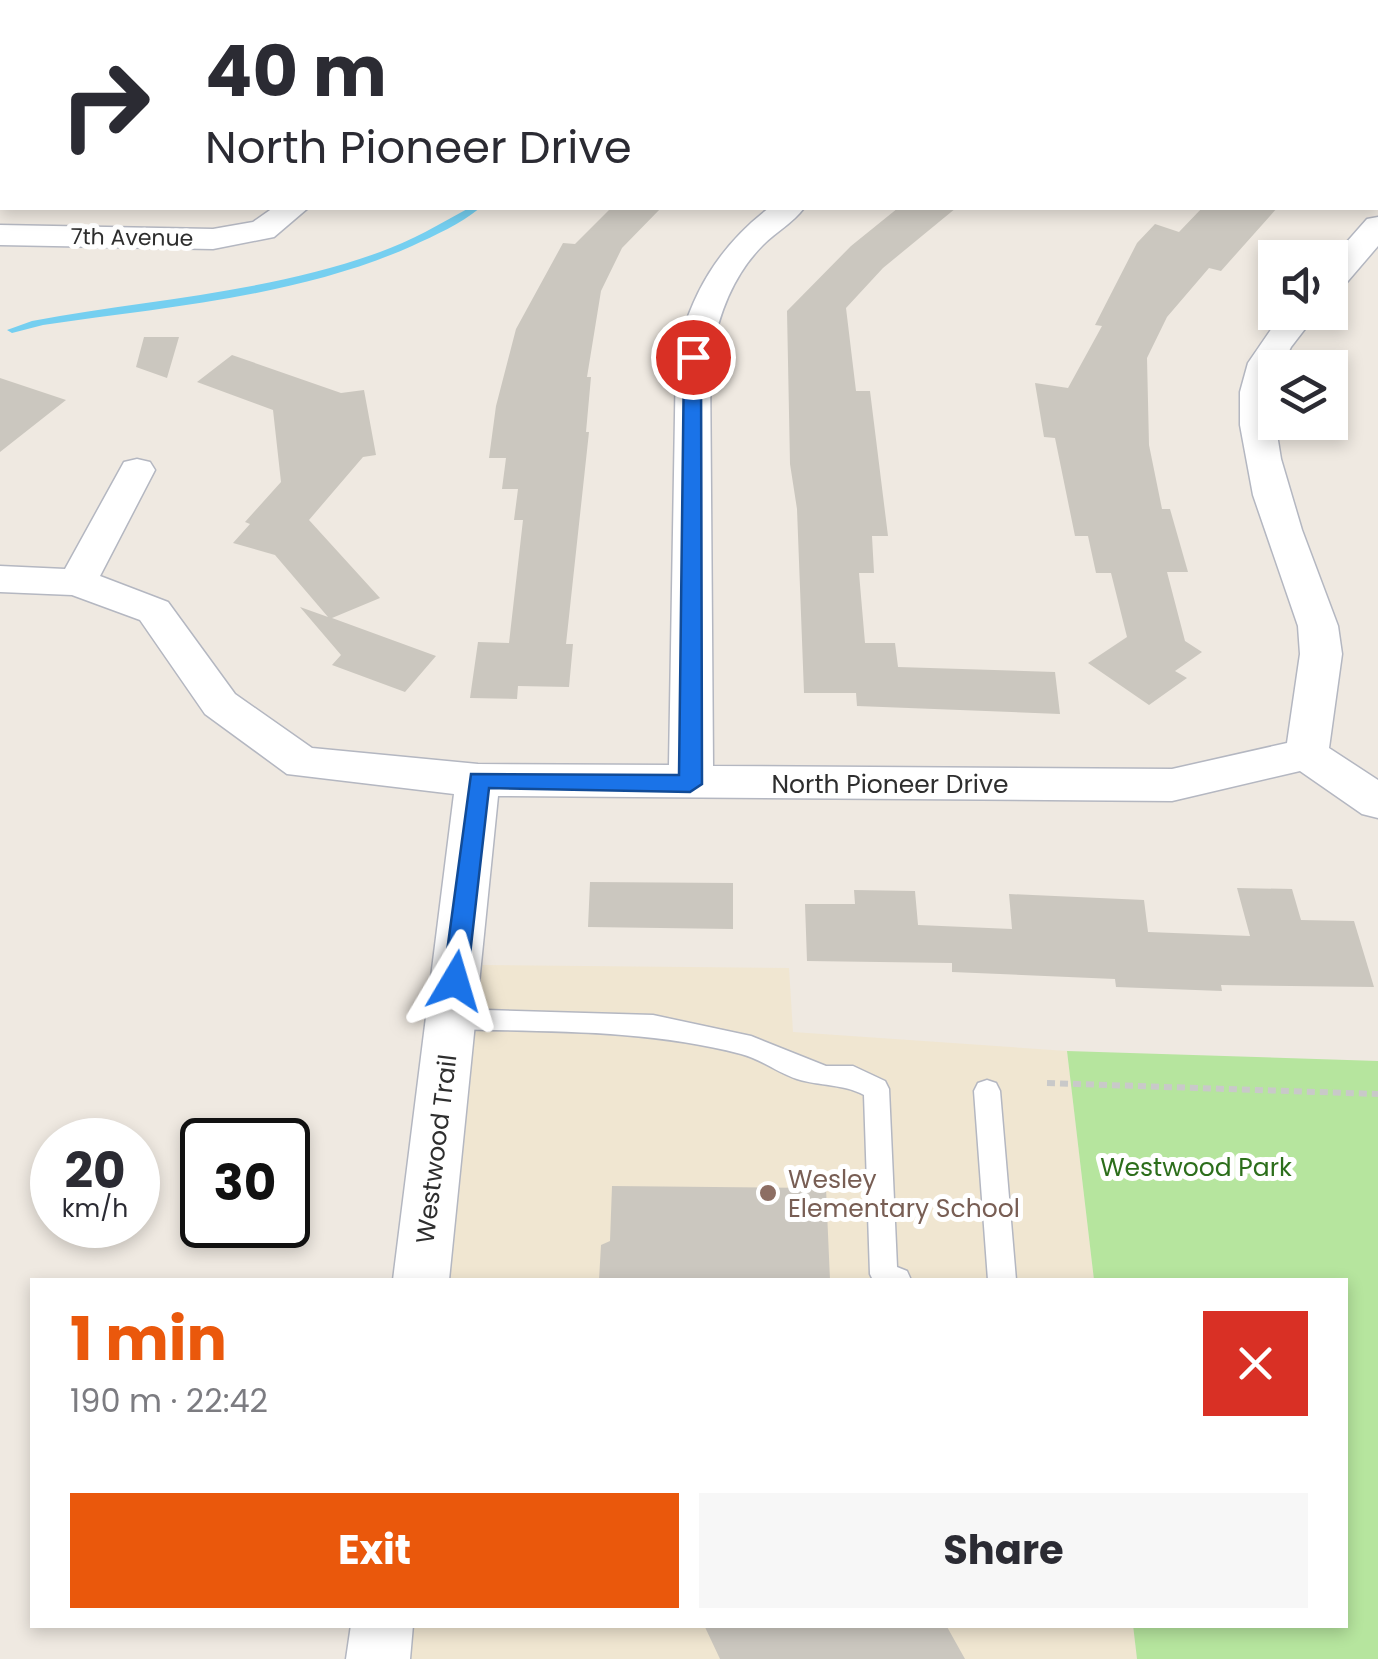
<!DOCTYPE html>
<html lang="en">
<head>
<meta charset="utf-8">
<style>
	body { margin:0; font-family:Poppins,sans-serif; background:#f7f7f7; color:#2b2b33; height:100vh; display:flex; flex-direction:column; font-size:38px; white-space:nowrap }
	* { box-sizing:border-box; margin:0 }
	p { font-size:32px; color:#7c7c81 }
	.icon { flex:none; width:55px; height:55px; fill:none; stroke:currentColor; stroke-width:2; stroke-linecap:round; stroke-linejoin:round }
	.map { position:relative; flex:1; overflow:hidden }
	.details { position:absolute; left:30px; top:1278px; width:1318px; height:350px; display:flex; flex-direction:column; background:#fff; border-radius:0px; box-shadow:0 5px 15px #0003 }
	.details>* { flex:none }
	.top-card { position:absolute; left:0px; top:0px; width:1380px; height:210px; box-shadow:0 5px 15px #0003; background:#fff; color:#2b2b33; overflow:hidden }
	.controls { position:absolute; left:1258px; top:240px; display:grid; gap:20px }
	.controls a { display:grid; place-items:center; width:90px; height:90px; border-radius:0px; background:#fff; box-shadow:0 5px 15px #0003; font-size:50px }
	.speed { position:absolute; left:30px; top:1118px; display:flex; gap:20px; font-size:50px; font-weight:700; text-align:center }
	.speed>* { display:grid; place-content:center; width:130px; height:130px; border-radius:50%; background:#fff; box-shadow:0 5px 15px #0003; line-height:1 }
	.speed small { font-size:25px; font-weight:400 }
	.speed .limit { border:5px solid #111; border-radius:15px; background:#fff; color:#111 }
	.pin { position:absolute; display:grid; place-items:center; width:85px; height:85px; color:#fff; margin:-42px; border:5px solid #fff; border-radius:50%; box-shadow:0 2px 10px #0007 }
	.me { position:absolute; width:110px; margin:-55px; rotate:7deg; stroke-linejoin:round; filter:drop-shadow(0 0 8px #0008) }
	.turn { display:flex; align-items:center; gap:35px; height:210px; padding:0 40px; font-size:45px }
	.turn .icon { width:130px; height:130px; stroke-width:2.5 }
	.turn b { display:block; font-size:70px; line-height:85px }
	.round { display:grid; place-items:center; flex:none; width:105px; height:105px; border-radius:0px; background:#f7f7f7 }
	.headline { display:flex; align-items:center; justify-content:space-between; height:170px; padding:0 40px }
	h1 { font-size:60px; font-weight:700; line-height:75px; color:#ea580c }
	.cta { display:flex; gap:20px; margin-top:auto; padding:20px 40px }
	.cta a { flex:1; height:115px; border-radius:0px; background:#ea580c; color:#fff; font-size:40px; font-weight:700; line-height:115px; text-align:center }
	.cta a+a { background:#f7f7f7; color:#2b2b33 }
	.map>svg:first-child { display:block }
</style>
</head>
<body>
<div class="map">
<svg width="1378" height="1659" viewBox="0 0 1378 1659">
	<rect width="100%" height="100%" fill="#efe9e1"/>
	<!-- education -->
	<path fill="#f0e6d1" d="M479,965l310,3 4,64 274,19 27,229h-652z
		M402,1625h731l4,34h-739z"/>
	<!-- green -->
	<path fill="#b6e59e" d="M1067,1051l311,10v598h-241l-4,-34h212v-345h-251z"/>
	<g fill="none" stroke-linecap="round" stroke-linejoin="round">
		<!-- stream -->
		<path fill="#75cff0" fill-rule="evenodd" d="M785,0h10l-2,2h-9z
			M469,208h11c-20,16 -44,27 -68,38 -115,51 -246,61 -369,79l-31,8 -5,-3 25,-9c117,-22 236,-28 348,-69 31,-11 60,-28 89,-44z"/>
	</g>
	<!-- building -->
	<path fill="#cbc7bf" d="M611,208h50l-39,40 -21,43 -14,86h4l-5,55h3l-23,212h7l-4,43 -51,-1 -1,13 -47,-1 8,-56 31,1 14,-123h-9l4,-31h-16l4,-31h-17l7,-52 20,-77 47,-86 12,1z
		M898,208h58l-73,60 -37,40 10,83h14l18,145h-16l2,37h-15l6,70h30l3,24 157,5 5,42 -203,-8 -1,-13h-52l-7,-184 -7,-45 -3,-153 64,-65z
		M1202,208h75l-56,63 -12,-3 -42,49 -20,41 2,87 13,64h8l18,63h-21l18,69 17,11 -27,19 12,7 -38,27 -61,-42 39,-26 -16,-64h-15l-8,-37h-13l-20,-98 -11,-1 -9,-54 33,5 34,-62 -7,-1 42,-82 18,-19 24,8z
		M144,337h35l-12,41 -31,-11z
		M232,355l109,38 23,-3 12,65 -13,2 -54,63 71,78 -48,20 104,38 -31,36 -73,-27 9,-10 -41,-48 28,10 -53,-62 -42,-12 17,-19 -5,-2 36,-40 -8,-72 -76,-28z
		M0,378l66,22 -66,52z
		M590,882l143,1v46l-145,-2z
		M1237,888l55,1 9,31 53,1 20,66 -153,-2 1,6 -106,-4 -1,-8 -163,-7v-9l-145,-2 -2,-57h50l-1,-14 61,1 3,34 94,4 -3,-35 135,6 4,32 102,4z
		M612,1186l214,2 4,92h-231l2,-35 9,-4z
		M704,1625h242l19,34h-245z"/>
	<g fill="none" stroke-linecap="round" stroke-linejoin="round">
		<!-- service casing -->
		<g stroke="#b4b7c1" stroke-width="3">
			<path id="service" d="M451,1009l202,6 98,21 75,30h27l32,15 4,8 8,178 10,4 4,9h-38l-3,-6 -6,-179c-20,-11 -45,-9 -67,-16 -19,-6 -36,-20 -56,-25 -96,-25 -192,-22 -290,-25l-9,-3 -3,-7 3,-7z
				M987,1080l9,3 4,8 16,189h-28l-14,-189 4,-8z"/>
		</g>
		<!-- minor casing -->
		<g stroke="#b4b7c1" stroke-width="3">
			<path id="minor" d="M92,0h188l1,2h-187z
				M371,0h83l-84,2z
				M273,208h35l-34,29 -61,12 -213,-4v-20l213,4 40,-7z
				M769,208h35c-11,15 -28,24 -41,37 -31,31 -44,70 -53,112l3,409 459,3 115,-26 13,-89 -2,-28 -45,-131 -13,-70v-33l8,-29 35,-51h35l-27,35 -10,21h-6v54l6,37 21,71 36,96 4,28 -13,94 49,32v38l-16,-4 -62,-43 -128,30 -674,-5 -49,484h-56l61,-486 -167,-20 -82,-60 -65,-94 -68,-25 -72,-3v-26l65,3 59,-107 13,-3 13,3 5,8 -55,106 68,26 67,92 77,54 166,16 191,1 7,-408c14,-62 42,-110 93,-149z
				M1378,217v29l-36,42 -12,3v-30l37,-42z
				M351,1625h62l-3,34h-64z"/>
		</g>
		<!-- path -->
		<path stroke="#c9c9c9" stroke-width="6" stroke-dasharray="8 5" stroke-linecap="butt" d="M1047,1083l331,11"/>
		<!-- service -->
		<use href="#service" fill="#fff" fill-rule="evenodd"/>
		<!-- minor -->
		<use href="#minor" fill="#fff" fill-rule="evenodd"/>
	</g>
	<!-- route -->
	<path fill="#1a73e8" stroke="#114b97" stroke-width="2.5" d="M693,352l8,5 1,427 -12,8 -201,-4 -22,193 -3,7h-17l-4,-7 28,-207 208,1 5,-418z"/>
	<!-- markers -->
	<circle fill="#8d6e63" stroke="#fff" stroke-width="4" cx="768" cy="1193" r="10"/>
	<g text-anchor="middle" stroke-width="10" stroke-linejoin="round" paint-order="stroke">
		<!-- far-street labels -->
		<g font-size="22" fill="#2e2e2e" stroke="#fff">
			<text transform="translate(132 237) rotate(1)" y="8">7th Avenue</text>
		</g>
		<!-- street labels -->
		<g font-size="25" fill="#2e2e2e" stroke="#fff">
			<text x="890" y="793">North Pioneer Drive</text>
			<text transform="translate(436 1149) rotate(-83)" y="9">Westwood Trail</text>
		</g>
		<!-- park labels -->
		<g font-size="25" fill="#2c6e1b" stroke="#fff">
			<text x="1196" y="1176">Westwood Park</text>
		</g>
		<!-- education labels -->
		<g font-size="25" fill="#785e54" stroke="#fff" text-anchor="start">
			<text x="788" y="1188">Wesley<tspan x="788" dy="29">Elementary School</tspan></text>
		</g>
	</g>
</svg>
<div class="controls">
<a><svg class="icon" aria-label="sound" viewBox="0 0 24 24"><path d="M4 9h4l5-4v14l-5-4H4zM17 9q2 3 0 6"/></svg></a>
<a><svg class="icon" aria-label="layers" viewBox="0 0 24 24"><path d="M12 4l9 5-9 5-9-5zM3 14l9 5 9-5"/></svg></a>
</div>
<div class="speed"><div>20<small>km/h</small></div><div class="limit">30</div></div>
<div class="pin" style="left:693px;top:357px;background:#d93025"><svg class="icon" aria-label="arrive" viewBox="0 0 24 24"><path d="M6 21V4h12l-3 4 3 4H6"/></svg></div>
<svg class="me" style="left:455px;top:981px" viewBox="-20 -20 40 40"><path d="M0-17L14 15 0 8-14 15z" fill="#1a73e8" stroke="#fff" stroke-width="4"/></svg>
<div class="top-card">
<div class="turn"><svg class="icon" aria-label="right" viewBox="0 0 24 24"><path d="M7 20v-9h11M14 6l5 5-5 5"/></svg><div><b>40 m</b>North Pioneer Drive</div></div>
</div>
<section class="details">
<div class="headline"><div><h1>1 min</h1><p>190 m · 22:42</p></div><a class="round" style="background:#d93025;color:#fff"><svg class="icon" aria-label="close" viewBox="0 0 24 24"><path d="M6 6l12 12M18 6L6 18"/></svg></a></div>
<div class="cta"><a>Exit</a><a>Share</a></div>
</section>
</div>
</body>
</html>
